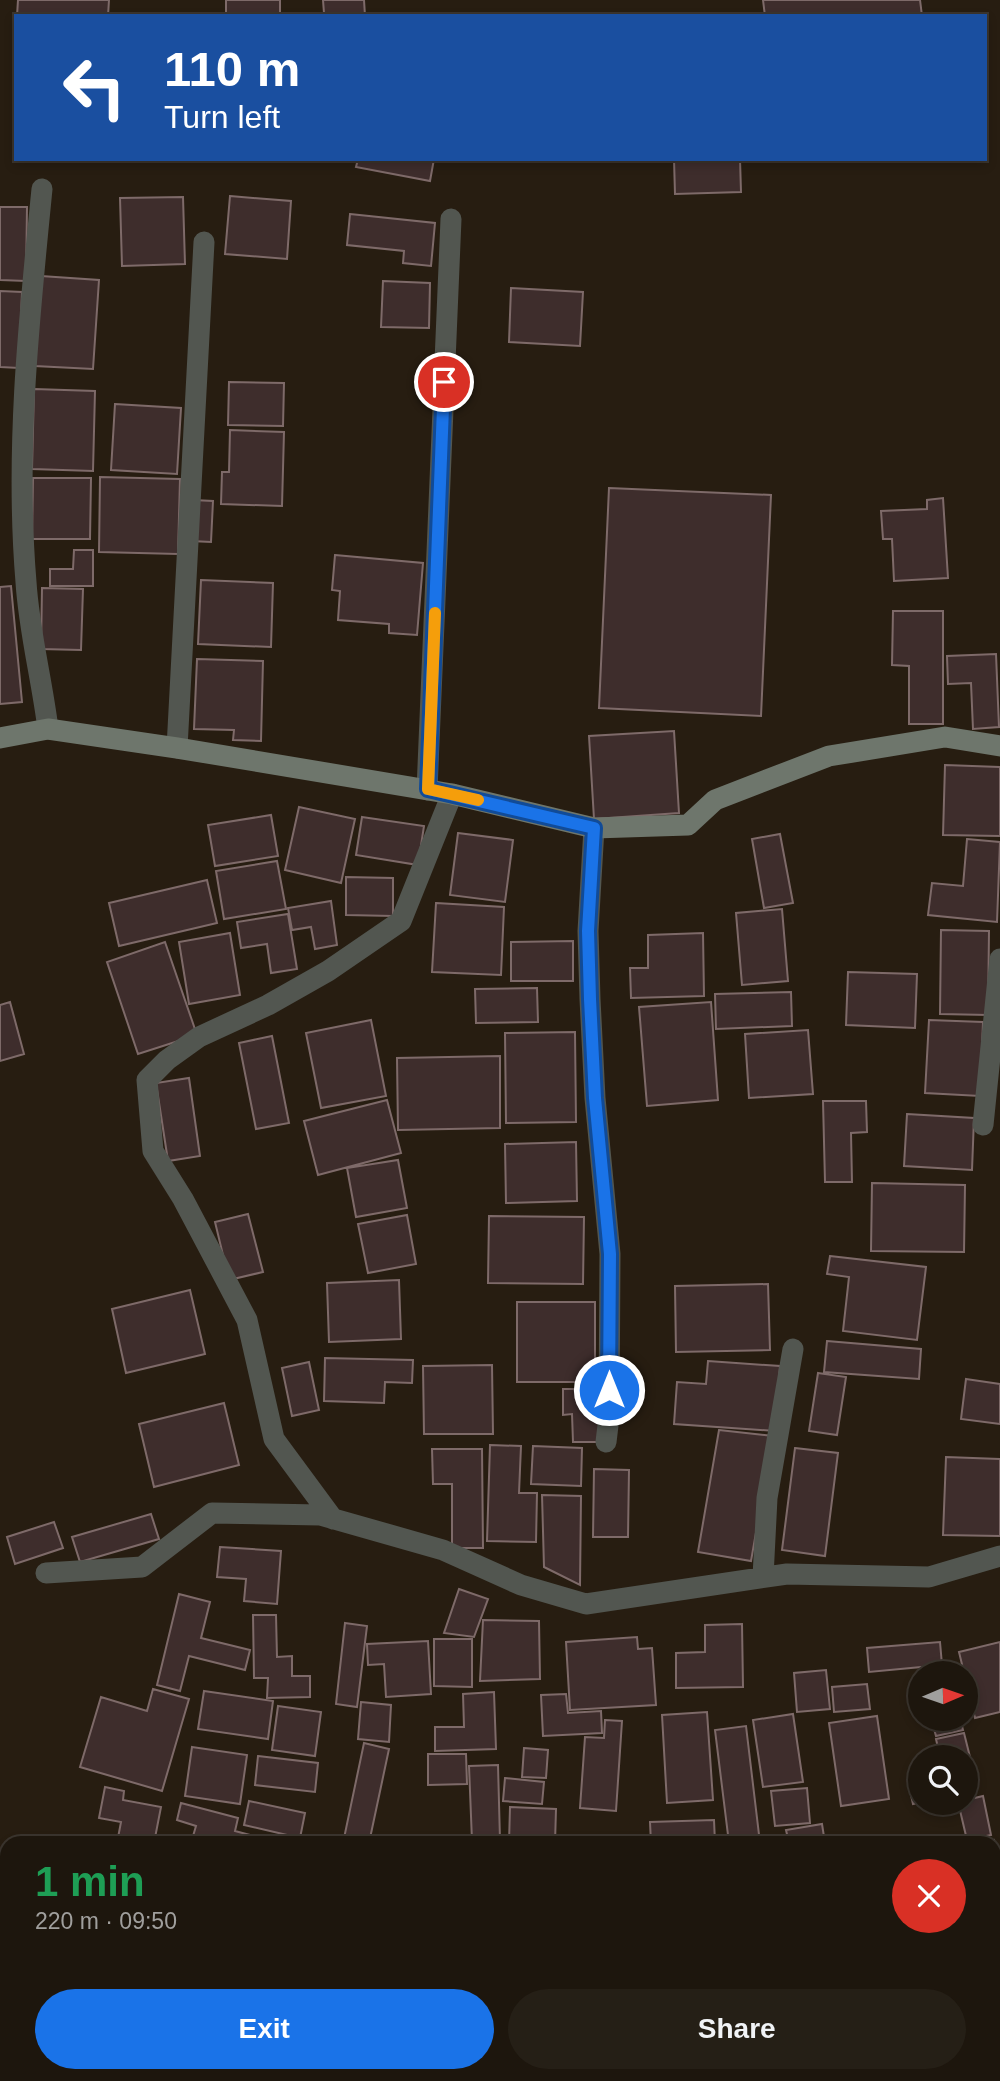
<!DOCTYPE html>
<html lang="en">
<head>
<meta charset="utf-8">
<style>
	body { margin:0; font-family:Arial,sans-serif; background:#251f16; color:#f1f3f6; height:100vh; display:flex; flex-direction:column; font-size:26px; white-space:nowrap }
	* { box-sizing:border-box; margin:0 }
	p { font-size:23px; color:#a09f9d }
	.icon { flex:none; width:38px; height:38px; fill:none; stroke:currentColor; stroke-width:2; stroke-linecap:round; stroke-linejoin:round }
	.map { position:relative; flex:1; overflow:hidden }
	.sheet { position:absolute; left:0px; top:1836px; width:1001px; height:247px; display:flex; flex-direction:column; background:#1d160d; border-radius:21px 21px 0 0; box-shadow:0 4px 10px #0003,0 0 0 2px #3b352e }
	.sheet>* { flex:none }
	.hud { position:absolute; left:14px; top:14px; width:973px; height:147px; border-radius:0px; box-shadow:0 4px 10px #0003,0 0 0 2px #3b352e; background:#1a4fa0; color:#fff; overflow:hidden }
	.needle { width:46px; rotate:88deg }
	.tools { position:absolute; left:908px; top:1661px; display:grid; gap:14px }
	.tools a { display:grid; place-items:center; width:70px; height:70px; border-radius:50%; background:#1d160d; box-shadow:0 4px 10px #0003,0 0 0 2px #3b352e; font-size:35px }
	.pin { position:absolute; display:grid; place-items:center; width:60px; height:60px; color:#fff; margin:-30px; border:4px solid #fff; border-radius:50%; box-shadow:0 2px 7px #0007 }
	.me { position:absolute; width:77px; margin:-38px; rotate:0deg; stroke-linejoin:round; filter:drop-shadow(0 0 5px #0008) }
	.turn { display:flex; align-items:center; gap:24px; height:147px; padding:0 35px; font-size:32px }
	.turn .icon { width:91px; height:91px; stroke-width:2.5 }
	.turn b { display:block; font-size:49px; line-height:60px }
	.round { display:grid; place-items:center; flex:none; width:74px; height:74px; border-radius:37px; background:#251f16 }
	.summary { display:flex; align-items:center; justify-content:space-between; height:119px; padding:0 35px }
	h1 { font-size:42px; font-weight:800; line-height:52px; color:#1e9e55 }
	.action { display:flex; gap:14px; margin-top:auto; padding:14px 35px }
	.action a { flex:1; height:80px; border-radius:42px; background:#1a73e8; color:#fff; font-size:28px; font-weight:800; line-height:80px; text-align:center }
	.action a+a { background:#251f16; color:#f1f3f6 }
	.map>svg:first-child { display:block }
</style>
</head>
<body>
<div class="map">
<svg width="1000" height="2081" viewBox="0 0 1000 2081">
	<rect width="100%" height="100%" fill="#271d11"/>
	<!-- building -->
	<path fill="#3e2d2c" stroke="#7e6a69" stroke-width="2" d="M18,0h91l-1,16h-91z
		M226,0h54v16h-54z
		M323,0h41l1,16 -41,-3z
		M763,0h157l2,16h-157z
		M358,159h76l-4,22 -74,-14z
		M674,159h66l1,33 -66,2z
		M230,196l61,5 -4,58 -62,-5z
		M183,197l2,67 -63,2 -2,-68z
		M0,207h27l-1,74 -26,-1z
		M350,214l85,9 -4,43 -28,-3 1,-12 -57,-6z
		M41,276l58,4 -6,89 -58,-3z
		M383,281l47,2 -1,45 -48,-1z
		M511,288l72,4 -3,54 -71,-4z
		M0,291l22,1 -3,76 -19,-1z
		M229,382l55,1 -1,43 -55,-1z
		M34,389l61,2 -2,80 -61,-2z
		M115,404l66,4 -4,66 -66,-4z
		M230,430l54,2 -2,74 -61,-2 1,-32h7z
		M100,477l80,2 -2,75 -79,-2z
		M33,478h58l-1,61h-58z
		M609,488l162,7 -10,221 -162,-8z
		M943,498l5,80 -54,3 -2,-42h-9l-2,-28 46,-2v-9z
		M193,500l20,1 -2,41 -20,-1z
		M74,550h19v36h-43v-17h23z
		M335,555l88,8 -6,72 -28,-2v-9l-51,-4 2,-29 -8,-1z
		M201,580l72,3 -2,64 -73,-3z
		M11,586l11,116 -22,2v-117z
		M42,588l41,1 -2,61 -40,-1z
		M893,611h50v113h-34v-58l-17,-1z
		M996,654l3,73 -26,2 -2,-46 -23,1 -1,-28z
		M197,659l66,2 -2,80 -28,-1 1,-10 -40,-1z
		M674,731l5,82 -85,6 -5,-83z
		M945,765l55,2v69l-57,-1z
		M299,807l56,12 -14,64 -56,-13z
		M271,815l7,41 -63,10 -7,-41z
		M362,817l62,9 -6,39 -62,-10z
		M458,833l55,7 -8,62 -55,-7z
		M780,834l13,69 -29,5 -12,-69z
		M967,839l33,3 -3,80 -69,-7 4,-32 31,3z
		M277,861l9,48 -62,10 -8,-48z
		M346,877l47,1v38l-47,-1z
		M207,880l10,43 -98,23 -10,-43z
		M331,901l6,44 -22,4 -4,-22 -19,3 -4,-22z
		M436,903l68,4 -3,68 -69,-3z
		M782,909l6,72 -46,4 -6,-72z
		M288,914l9,55 -26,4 -4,-29 -26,4 -4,-26z
		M941,930l48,1 -1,84 -48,-1z
		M230,933l10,62 -51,9 -10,-62z
		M703,933l1,63 -73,2 -1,-30h18v-33z
		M573,941v40h-62v-39z
		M165,942l32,93 -59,19 -31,-92z
		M848,972l69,2 -2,54 -69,-3z
		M537,988l1,34 -62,1 -1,-34z
		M791,992l1,34 -76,3 -1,-35z
		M10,1002l14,52 -24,7v-56z
		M711,1002l7,98 -71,6 -8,-99z
		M371,1020l15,76 -65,12 -15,-75z
		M929,1020l54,2 -3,74 -55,-3z
		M808,1030l5,64 -64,4 -4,-64z
		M575,1032l1,90 -70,1 -1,-90z
		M272,1036l17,87 -33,6 -17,-86z
		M500,1056v72l-102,2 -1,-72z
		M189,1078l11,78 -32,5 -12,-78z
		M387,1100l14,53 -83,22 -14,-54z
		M823,1101h43l1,31 -16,1 1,49h-27z
		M907,1114l67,4 -2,52 -68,-4z
		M576,1142l1,59 -71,2 -1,-59z
		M398,1160l9,48 -51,9 -9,-49z
		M872,1183l93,2 -1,67 -93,-1z
		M248,1214l15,58 -34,8 -14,-58z
		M407,1215l9,49 -48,9 -10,-49z
		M489,1216l95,1 -1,67 -95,-1z
		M830,1256l96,11 -9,73 -74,-9 6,-54 -22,-3z
		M399,1280l2,59 -72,3 -2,-59z
		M768,1284l2,66 -94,2 -1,-66z
		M190,1290l15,64 -79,19 -14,-64z
		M517,1302h78v80h-78z
		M827,1341l94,8 -2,30 -95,-7z
		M325,1358l88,2 -1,23 -27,-1 -1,21 -60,-2z
		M708,1361l72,5 -5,65 -101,-7 3,-42 29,2z
		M309,1362l10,48 -27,6 -10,-48z
		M492,1365l1,69h-69l-1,-68z
		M818,1373l28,4 -9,58 -28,-4z
		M966,1379l34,5v40l-39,-5z
		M563,1389h26v10l14,-1v44h-30l-1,-28 -9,1z
		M224,1403l15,62 -85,22 -15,-63z
		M719,1430l54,6 -22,125 -53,-9z
		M490,1445l31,1 -2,47h18l-1,49 -49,-1z
		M533,1446l49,2 -1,38 -50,-2z
		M795,1448l43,5 -13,103 -43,-6z
		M432,1449h50l1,99h-31v-64h-19z
		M946,1457l54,2v77l-57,-1z
		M594,1469l35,1 -1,67h-35z
		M542,1495l39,1 -1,89 -36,-18z
		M151,1514l8,25 -79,23 -8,-25z
		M54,1522l9,26 -48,16 -8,-27z
		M220,1547l61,4 -4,53 -33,-3 2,-22 -29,-2z
		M459,1589l29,10 -14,38 -30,-4z
		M179,1594l31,8 -9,36 49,12 -5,20 -56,-14 -9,35 -23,-6z
		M253,1615h23l1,42 15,-1v20h18v21l-43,1 1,-20h-14z
		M483,1620l56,1 1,58 -60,2z
		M345,1623l22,3 -10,81 -21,-3z
		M742,1624l1,63 -67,1v-35l29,-1v-27z
		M637,1637l1,12 14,-1 4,57 -86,5 -4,-68z
		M434,1639h38v48l-38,-1z
		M428,1641l3,53 -45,3 -2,-33 -16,1 -1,-21z
		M940,1642l2,23 -73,7 -2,-24z
		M1000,1642v70l-25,6 -16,-66z
		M826,1670l4,39 -33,3 -3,-39z
		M867,1684l3,25 -36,3 -2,-25z
		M153,1689l36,10 -27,92 -82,-24 21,-70 46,14z
		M204,1691l69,10 -5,38 -70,-10z
		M494,1692l2,57 -61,2v-24h29l-1,-33z
		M566,1694l2,19 33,-2 1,22 -59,3 -2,-41z
		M361,1702l30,3 -2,37 -31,-3z
		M278,1706l43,6 -6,44 -43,-6z
		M707,1712l6,88 -46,3 -5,-88z
		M793,1714l10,68 -40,5 -10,-67z
		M877,1716l12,83 -48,7 -12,-83z
		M931,1718h29l3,12 -27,6z
		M605,1720l17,1 -6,90 -36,-3 5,-71 19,1z
		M746,1726l14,117h-31l-14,-113z
		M964,1733l13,52 -11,2v-30h-26l-4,-18z
		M364,1743l25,6 -20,94h-26z
		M192,1747l55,8 -7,49 -55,-8z
		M524,1748l24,2 -2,28 -24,-1z
		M428,1754h38l1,30 -39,1z
		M258,1756l60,7 -3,29 -60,-7z
		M498,1765l2,75 -28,1 -3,-75z
		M505,1778l39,4 -2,22 -39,-3z
		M920,1780l2,22 -9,2 -5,-22z
		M105,1787l19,4 -1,9 38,7 -7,36h-37l4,-21 -22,-4z
		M807,1788l3,35 -35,3 -4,-35z
		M983,1796l8,39 -24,5 -9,-38z
		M249,1801l56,12 -5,25 -56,-13z
		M181,1803l57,15 -3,13 26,7 -1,5h-69l5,-17 -19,-6z
		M510,1807l46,2 -1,34h-46z
		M714,1820l1,23h-64l-1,-21z
		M822,1824l3,19h-36l-3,-13z
		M994,1840l6,31v4l-6,1v-33h-13z
		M794,2076h69v5h-69z
		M879,2076h74l2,5h-75z"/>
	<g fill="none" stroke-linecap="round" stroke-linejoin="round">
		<!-- street -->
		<path stroke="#525650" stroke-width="21" d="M42,189c-13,130 -27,262 -16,393 3,49 16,98 22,147
			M177,748l27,-506
			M427,790l24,-571
			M594,828l-6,103 2,68 5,99 15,156 -1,163 -3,25
			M983,1125l17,-166
			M333,1519l-59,-80 -27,-119 -64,-121 -30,-48 -6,-71 20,-20 32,-23 69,-32 60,-34 73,-50 51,-127
			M46,1573l96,-6 70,-54 108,2 123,35 78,35 65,19 201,-30 142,3 71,-21
			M763,1577l4,-79 26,-149"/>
		<!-- secondary -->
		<path stroke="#6e766c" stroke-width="21" d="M0,738l48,-9 129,19 275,46 142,34 94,-3 27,-25 114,-44 116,-19 55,9"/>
	</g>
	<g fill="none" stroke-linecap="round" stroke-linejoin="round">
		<!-- route casing -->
		<g stroke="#114b97" stroke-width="18">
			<path id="route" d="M444,382l-16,407 166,39 -6,103 2,68 5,99 15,156 -1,136"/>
		</g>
		<!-- route -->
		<use href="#route" stroke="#1a73e8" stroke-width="12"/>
		<!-- slow -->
		<path stroke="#f59e0b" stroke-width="12" d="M435,613l-7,176 50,11"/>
	</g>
</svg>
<div class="tools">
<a><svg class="needle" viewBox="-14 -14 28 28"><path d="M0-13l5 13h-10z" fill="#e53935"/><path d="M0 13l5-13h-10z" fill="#a09f9d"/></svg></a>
<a><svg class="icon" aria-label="search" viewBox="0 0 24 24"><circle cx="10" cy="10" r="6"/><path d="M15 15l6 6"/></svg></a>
</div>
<div class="pin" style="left:444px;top:382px;background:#d93025"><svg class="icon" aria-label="arrive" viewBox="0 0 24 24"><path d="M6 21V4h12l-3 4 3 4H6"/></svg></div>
<svg class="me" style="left:609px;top:1390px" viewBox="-20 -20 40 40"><circle r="17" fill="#1a73e8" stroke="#fff" stroke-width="3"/><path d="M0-11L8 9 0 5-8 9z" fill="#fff"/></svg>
<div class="hud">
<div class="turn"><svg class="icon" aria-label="left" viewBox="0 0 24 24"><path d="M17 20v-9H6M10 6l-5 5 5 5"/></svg><div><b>110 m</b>Turn left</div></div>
</div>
<section class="sheet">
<div class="summary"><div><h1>1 min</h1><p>220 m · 09:50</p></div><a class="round" style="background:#d93025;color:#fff"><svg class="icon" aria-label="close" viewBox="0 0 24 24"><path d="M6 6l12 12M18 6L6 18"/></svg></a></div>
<div class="action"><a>Exit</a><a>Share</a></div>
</section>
</div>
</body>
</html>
